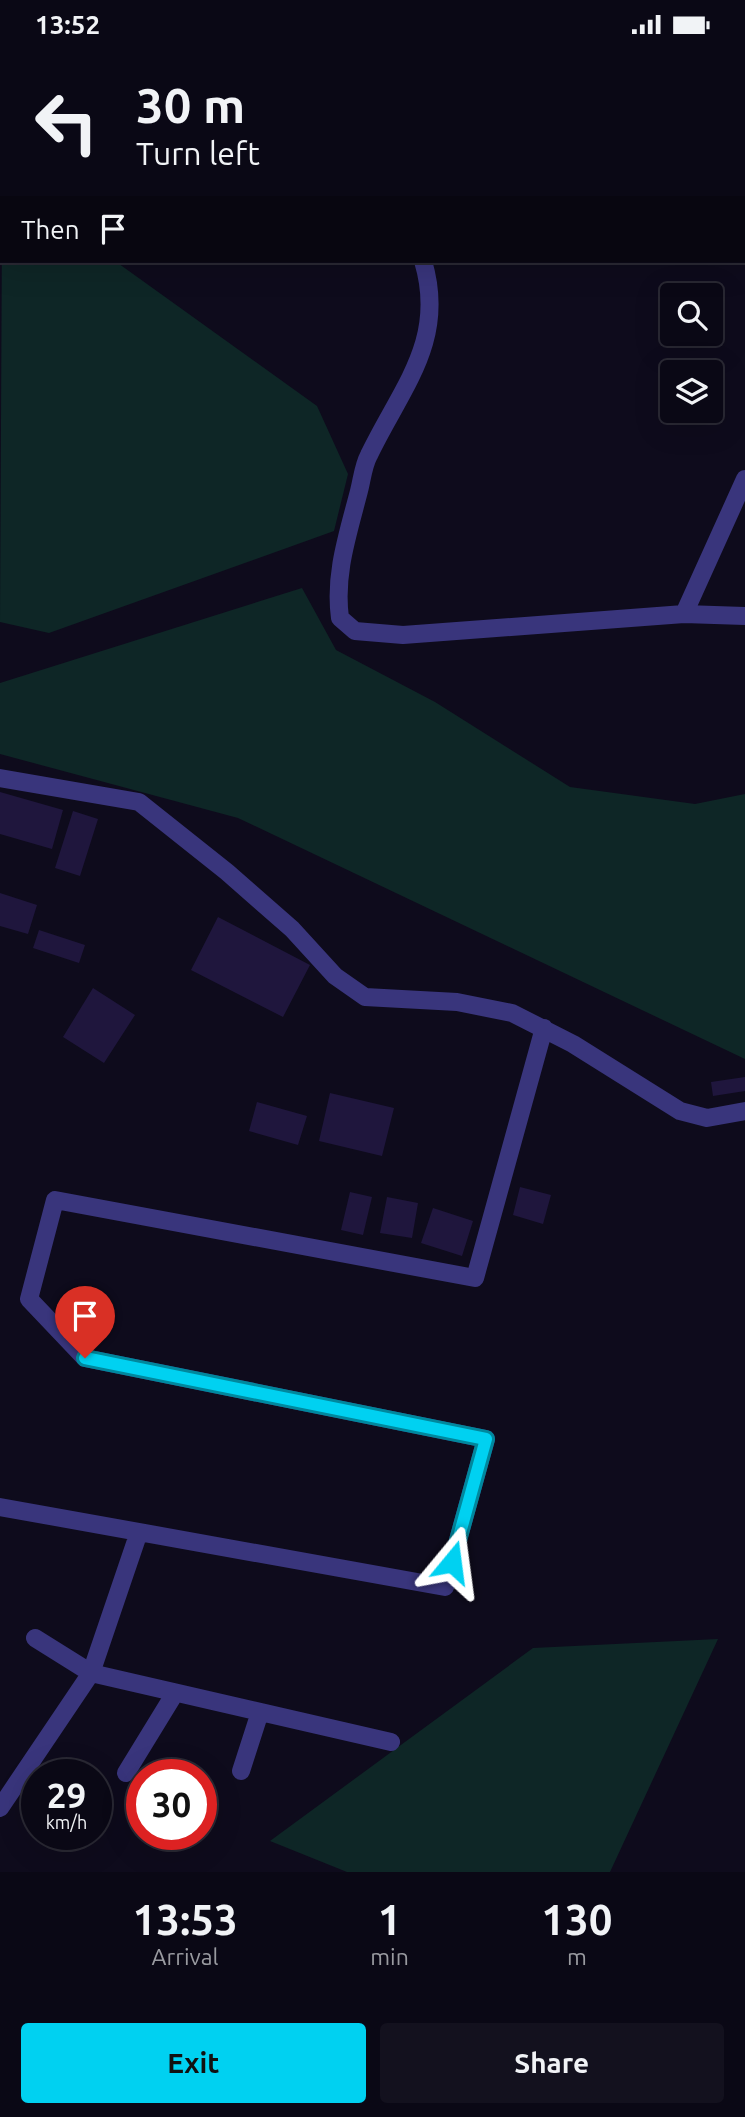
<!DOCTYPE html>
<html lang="en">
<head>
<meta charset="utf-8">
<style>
	body { margin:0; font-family:Ubuntu,sans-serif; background:#13111e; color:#f1f3f6; height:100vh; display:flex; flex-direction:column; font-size:26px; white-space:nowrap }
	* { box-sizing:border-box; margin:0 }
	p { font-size:23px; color:#999aa0 }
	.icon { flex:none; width:38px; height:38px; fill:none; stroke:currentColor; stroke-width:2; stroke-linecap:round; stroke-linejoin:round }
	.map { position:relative; height:1823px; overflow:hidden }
	.panel { display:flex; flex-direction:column; background:#0a0815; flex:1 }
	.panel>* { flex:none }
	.top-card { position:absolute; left:0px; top:0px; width:746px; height:214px; box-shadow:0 7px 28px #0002,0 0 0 2px #2a2934; background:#0a0815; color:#f1f3f6; overflow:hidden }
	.tools { position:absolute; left:660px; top:234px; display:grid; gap:14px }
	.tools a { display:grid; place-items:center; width:63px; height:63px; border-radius:7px; background:#0a0815; box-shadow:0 7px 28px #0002,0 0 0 2px #2a2934; font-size:35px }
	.speed { position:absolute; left:21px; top:1710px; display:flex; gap:14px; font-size:35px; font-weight:700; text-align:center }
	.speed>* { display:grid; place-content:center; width:91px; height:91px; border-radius:50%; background:#0a0815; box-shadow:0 7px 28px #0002,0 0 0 2px #2a2934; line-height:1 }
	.speed small { font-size:18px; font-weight:400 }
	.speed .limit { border:10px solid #d22; background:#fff; color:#111 }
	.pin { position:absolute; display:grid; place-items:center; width:60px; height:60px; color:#fff; margin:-72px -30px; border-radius:50% 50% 50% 0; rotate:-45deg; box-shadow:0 0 7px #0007 }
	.pin .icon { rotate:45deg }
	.me { position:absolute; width:77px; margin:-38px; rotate:16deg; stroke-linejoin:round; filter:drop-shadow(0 0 5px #0008) }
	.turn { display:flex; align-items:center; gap:24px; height:147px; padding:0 21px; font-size:32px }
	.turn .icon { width:91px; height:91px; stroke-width:2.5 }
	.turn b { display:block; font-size:49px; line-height:60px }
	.then { display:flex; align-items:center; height:66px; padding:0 21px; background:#0003; gap:14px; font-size:26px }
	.eta { display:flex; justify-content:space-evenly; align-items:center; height:119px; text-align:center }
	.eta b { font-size:42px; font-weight:700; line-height:49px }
	.cta { display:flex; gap:14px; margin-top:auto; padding:14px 21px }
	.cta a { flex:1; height:80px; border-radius:7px; background:#00d1f1; color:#111; font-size:28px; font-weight:700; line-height:80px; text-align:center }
	.cta a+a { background:#13111e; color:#f1f3f6 }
	.status { display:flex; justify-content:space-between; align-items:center; height:49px; padding:0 35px; background:#0a0815; direction:ltr }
	.status svg { height:19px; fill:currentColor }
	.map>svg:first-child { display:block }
</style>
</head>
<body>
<div class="status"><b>13:52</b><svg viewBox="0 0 49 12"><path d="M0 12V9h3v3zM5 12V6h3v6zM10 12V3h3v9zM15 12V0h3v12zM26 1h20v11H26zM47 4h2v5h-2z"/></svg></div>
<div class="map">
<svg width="745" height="1823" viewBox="0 0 745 1823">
	<rect width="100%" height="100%" fill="#0e0b1c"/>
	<!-- green -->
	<path fill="#0e2626" d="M2,174v38h113l202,145 31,68 -14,57 -285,102 -49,-11z
		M302,539l34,62 99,52 135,85 125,17 50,-10v265l-507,-241 -238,-64v-71z
		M718,1590l-108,233h-263l-77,-31 263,-193z"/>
	<!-- building -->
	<path fill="#1f163d" d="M0,743l63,18 -11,39 -52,-15z
		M73,762l25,8 -18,57 -25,-8z
		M0,844l37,12 -9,29 -28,-8z
		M218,868l92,48 -27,52 -92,-47z
		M39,881l46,15 -6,18 -46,-15z
		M93,939l42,27 -31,48 -41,-26z
		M745,1028v14l-32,5 -2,-14z
		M330,1044l64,15 -12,48 -63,-15z
		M257,1053l50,14 -9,29 -49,-14z
		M520,1138l31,8 -8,29 -30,-9z
		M350,1143l22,5 -9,38 -22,-5z
		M387,1148l31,6 -6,35 -32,-5z
		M433,1159l40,13 -11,35 -41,-13z"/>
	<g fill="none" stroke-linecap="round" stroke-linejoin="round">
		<!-- minor -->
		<path stroke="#39357c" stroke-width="18" d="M328,2v-2
			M532,2l2,-2
			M744,94h1
			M744,192l1,1
			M423,212c24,80 -22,127 -54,194 -6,11 -7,25 -10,36 -11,43 -25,83 -19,127l15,13 48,4 281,-21
			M745,430l-61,135 61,2
			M0,729l139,24 88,70 65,57 43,47 30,21 92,5 55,11 61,31 107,67 27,7 38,-7
			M0,1458l445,80 41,-148 -401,-81 -56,-59 26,-99 420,78 69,-250
			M35,1589l56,35 300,69
			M241,1722l19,-59
			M126,1724l49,-80
			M0,1759l91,-135 48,-141"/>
	</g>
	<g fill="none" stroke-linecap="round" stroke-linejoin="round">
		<!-- route casing -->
		<g stroke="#00889d" stroke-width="18">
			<path id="route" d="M85,1309l401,81 -34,123"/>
		</g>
		<!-- route -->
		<use href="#route" stroke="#00d1f1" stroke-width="12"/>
	</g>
</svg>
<div class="tools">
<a><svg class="icon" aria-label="search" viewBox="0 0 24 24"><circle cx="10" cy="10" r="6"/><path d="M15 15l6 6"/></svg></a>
<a><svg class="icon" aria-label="layers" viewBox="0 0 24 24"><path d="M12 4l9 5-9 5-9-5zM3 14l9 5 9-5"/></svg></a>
</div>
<div class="speed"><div>29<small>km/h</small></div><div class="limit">30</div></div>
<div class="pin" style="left:85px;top:1309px;background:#d93025"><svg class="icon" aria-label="arrive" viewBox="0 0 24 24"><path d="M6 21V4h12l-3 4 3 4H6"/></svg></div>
<svg class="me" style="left:452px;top:1513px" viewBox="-20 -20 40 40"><path d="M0-17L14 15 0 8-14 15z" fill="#00d1f1" stroke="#fff" stroke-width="4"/></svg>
<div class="top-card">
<div class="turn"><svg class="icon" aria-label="left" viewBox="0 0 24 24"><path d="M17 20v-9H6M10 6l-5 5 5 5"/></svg><div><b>30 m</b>Turn left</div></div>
<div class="then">Then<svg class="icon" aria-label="arrive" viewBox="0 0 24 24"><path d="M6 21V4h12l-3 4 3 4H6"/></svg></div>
</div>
</div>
<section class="panel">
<div class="eta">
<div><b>13:53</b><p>Arrival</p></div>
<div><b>1</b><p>min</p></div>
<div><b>130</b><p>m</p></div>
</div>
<div class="cta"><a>Exit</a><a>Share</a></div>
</section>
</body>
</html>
